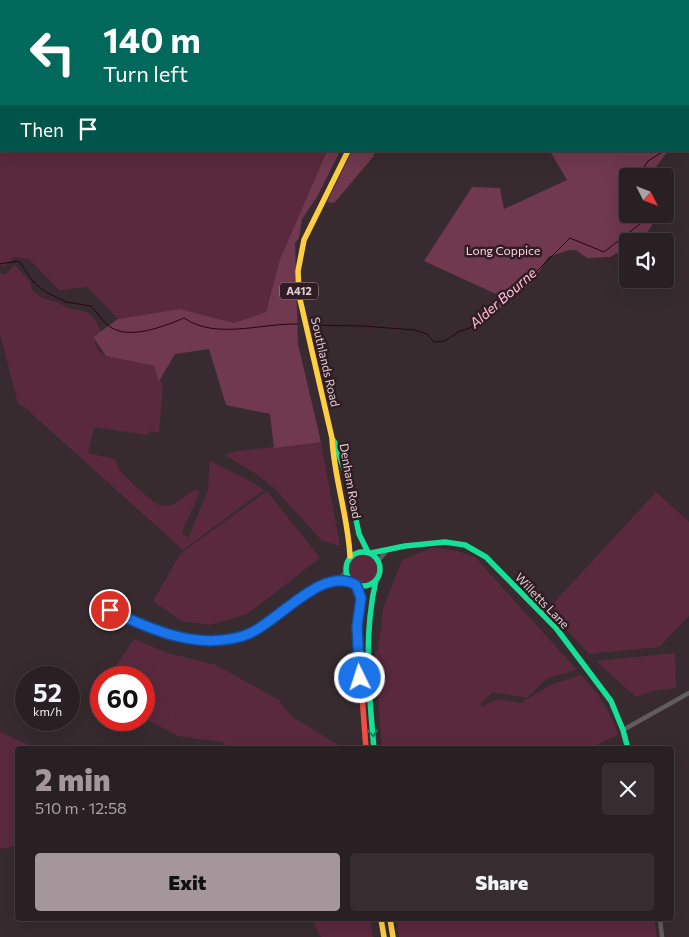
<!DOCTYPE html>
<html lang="en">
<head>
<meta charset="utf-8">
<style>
	body { margin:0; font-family:Commissioner,sans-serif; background:#352d30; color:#f1f3f6; height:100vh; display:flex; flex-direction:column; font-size:19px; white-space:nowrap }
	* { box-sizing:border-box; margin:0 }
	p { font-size:16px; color:#a5a3a6 }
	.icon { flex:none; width:28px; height:28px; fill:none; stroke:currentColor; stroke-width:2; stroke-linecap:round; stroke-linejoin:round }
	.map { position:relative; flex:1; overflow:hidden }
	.panel { position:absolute; left:15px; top:746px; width:659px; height:175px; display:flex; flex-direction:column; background:#292023; border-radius:5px; box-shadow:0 5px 20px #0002,0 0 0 1px #453e41 }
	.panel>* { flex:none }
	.hud { position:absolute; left:0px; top:0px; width:690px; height:152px; box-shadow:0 5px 20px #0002,0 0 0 1px #453e41; background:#00695c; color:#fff; overflow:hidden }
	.needle { width:32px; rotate:132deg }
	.tools { position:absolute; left:619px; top:168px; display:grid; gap:10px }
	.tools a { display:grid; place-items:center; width:55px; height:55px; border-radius:5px; background:#292023; box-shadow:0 5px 20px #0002,0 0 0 1px #453e41; font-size:25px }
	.speed { position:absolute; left:15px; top:666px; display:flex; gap:10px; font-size:25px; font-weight:700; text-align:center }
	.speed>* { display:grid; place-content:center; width:65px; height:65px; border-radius:50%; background:#292023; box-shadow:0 5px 20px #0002,0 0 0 1px #453e41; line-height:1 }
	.speed small { font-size:12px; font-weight:400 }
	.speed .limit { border:8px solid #d22; background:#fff; color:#111 }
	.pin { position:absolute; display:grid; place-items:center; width:42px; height:42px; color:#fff; margin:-21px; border:2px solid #fff; border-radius:50%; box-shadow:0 1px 5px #0007 }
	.me { position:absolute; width:55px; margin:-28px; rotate:356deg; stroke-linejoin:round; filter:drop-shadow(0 0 4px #0008) }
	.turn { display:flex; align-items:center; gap:18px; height:105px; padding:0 20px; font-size:22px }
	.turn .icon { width:65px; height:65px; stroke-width:2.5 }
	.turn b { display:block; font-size:35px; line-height:42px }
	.then { display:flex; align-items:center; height:48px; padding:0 20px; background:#0003; gap:10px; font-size:19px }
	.round { display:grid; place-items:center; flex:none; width:52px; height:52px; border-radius:5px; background:#352d30 }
	.headline { display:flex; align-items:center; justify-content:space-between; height:85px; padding:0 20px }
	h1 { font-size:30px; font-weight:800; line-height:38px; color:#a4969b }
	.button { display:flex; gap:10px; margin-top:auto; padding:10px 20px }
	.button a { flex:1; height:58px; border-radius:5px; background:#a4969b; color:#111; font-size:20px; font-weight:800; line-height:58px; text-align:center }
	.button a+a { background:#352d30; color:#f1f3f6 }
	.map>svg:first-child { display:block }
</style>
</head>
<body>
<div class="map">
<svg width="689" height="937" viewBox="0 0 689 937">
	<rect width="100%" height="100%" fill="#372b2f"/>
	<!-- green -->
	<path fill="#5a293e" d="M0,0h49l-48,1v150h326l-47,108 -14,53 -32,11 -54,-14 -62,10 -31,-32 -28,3 -30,-31 -15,-2 -8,8 -6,1z
		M58,0h93l-93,1z
		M227,0h120v1h-120z
		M13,266h3l14,16 2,8 10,8 15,4 11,6 19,4 7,6 7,13 -8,6 5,13 8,6 48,10 9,20 -4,47 -8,-2 -4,4 -53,-8 -6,26 27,6 5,12 15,15 19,16 7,4 11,-1 24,-16 4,3 -18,40 6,6 20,-48 2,-29 40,20 14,9 -81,60 -161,-145 -4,-1 -18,-70v-61l5,2z
		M321,442l19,104 -18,-5 -49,-54 -17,-13 -31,-19 11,-4z
		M267,491l53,67 -73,56 -37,11 -28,-4 -29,-20 28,-48z
		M656,492l33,30v94l-30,31 -70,7 -41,-45z
		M433,547l24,4 18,6 102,113 -30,8 -20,20 -34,-6 -12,11v4l16,-8 24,4 29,-18 31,-10c19,21 28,33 37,60l-32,14h-204l-7,-97 3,-2 5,-41 19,-49z
		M349 569a14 14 0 1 1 28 0a14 14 0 1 1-28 0Z
		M134,639l34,14 48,12 63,35 12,16 54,33h-117l-5,-7 -45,-6 -28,-15 -9,-1h3v-42l-33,-1 -1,-2z
		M675,653l1,35 -24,3 -16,6 -40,-36z
		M0,732l38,17h-20l-1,90 -3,7 -14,3z
		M311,919h59l3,18h-52z
		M397,919h257l3,18h-258z"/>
	<!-- forest -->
	<path fill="#70394f" d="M611,0h78v149v-148h-80z
		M327,151h13l-23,46 -15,22 -3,19 -4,5 3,101 23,98 -47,6 -4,-34 -44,-9 -17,-56 -34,5 -16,27 -5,-15 -48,-10 -13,-19 25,-18 62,-10 54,14 32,-11 14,-53z
		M352,151h23l-2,6 -39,46 -7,-1z
		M550,151h118l-19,25h-21v38h26c1,9 -8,24 -18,27 0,0 -8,0 -8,0l-1,6 -17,10 -23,1 -11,-8h-7l-21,7 -16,26 -33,26 -1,-14 -74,-34 48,-74 28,1 4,21 63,-29z"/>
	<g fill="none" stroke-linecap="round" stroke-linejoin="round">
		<!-- stream -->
		<path stroke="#290416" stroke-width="1" d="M689,147v1
			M639,176l9,-15 16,-10
			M0,264l19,-3 15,22 12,9 20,10 25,4c6,6 11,15 18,20 19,15 56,0 75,-8 32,22 77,5 114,6
			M309,325l54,1 52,4 12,4 7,8 11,-1 13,-9 17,-6 15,-16 47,-39 33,-33 34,14 41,-32 -2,-6"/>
		<!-- street -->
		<path stroke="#615c5e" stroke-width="4.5" d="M378,561l9,-11
			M335,581l17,1
			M110,610c37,17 76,35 117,29 6,-1 13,-2 19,-4 23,-11 43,-28 63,-43 12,-8 28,-8 37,-20
			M623,730l66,-37
			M660,919l2,18"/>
		<!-- fast -->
		<path stroke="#16e098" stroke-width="5.5" d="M372,0v1
			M334,441l13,36 12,57 9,18
			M346 569a17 17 0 1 1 34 0a17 17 0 1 1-34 0Z
			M371,553l34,-7 40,-4 20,3 21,12 70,71 55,73 12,29 5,19
			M374,749c-5,-57 -11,-113 2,-169"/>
		<!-- slow -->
		<path stroke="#ffcf43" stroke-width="5.5" d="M348,151l-44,89 -6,31 1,24 33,143c2,40 16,78 18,118
			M381,919l3,18
			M390,919l3,18"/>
		<!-- jam -->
		<path stroke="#f24e42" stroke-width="5.5" d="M356,585l5,14 -4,28 9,122"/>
	</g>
	<!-- one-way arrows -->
	<defs><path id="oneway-chevron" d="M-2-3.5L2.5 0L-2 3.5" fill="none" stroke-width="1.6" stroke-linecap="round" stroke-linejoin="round" transform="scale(1.25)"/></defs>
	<use stroke="#247e5e" href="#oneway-chevron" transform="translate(373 733) rotate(86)"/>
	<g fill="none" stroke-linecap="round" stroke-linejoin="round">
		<!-- route casing -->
		<g stroke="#114b97" stroke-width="12">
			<path id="route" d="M110,610c41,20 87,40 133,26 33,-10 78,-72 113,-51l5,13 -4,29 3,51"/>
		</g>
		<!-- route -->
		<use href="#route" stroke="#1a73e8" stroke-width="9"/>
	</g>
	<g text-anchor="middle" stroke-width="5" stroke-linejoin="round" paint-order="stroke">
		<!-- shield labels -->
		<rect fill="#321c24" stroke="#ab9aa0" stroke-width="1" x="280" y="282.5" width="38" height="17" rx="4"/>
		<g font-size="11" font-weight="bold" fill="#dfd0d5">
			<text x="299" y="295">A412</text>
		</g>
		<!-- park labels -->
		<g font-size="12" fill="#fed6e3" stroke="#321c24">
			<text x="503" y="255">Long Coppice</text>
		</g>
		<!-- street labels -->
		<g font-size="12" fill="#dfd0d5" stroke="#321c24">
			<text transform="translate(325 362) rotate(77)" y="4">Southlands Road</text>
			<text transform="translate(350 481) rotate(80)" y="4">Denham Road</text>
			<text transform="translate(542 601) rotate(46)" y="4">Willetts Lane</text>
		</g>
		<!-- water labels -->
		<g font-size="14" font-style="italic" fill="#ffc3d8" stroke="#321c24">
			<text transform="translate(503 298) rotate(-41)" y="5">Alder Bourne</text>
		</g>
	</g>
</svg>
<div class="tools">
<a><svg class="needle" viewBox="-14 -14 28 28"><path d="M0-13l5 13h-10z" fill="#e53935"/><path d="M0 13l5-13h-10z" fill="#a5a3a6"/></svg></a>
<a><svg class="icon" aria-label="sound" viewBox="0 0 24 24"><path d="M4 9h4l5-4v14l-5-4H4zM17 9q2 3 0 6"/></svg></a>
</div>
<div class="speed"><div>52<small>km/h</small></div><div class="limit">60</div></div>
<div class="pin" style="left:110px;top:610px;background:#d93025"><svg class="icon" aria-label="arrive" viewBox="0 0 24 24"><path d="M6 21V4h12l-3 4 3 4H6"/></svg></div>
<svg class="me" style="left:360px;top:678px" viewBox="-20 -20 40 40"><circle r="17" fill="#1a73e8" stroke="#fff" stroke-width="3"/><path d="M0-11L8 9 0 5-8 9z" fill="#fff"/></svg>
<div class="hud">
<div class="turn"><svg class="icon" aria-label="left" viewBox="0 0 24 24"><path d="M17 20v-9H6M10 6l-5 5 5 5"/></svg><div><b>140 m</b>Turn left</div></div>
<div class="then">Then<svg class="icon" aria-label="arrive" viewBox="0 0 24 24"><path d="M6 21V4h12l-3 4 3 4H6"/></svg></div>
</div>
<section class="panel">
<div class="headline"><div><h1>2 min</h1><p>510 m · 12:58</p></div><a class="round"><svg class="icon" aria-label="close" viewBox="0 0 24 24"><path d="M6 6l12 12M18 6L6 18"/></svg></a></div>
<div class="button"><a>Exit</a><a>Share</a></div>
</section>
</div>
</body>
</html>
